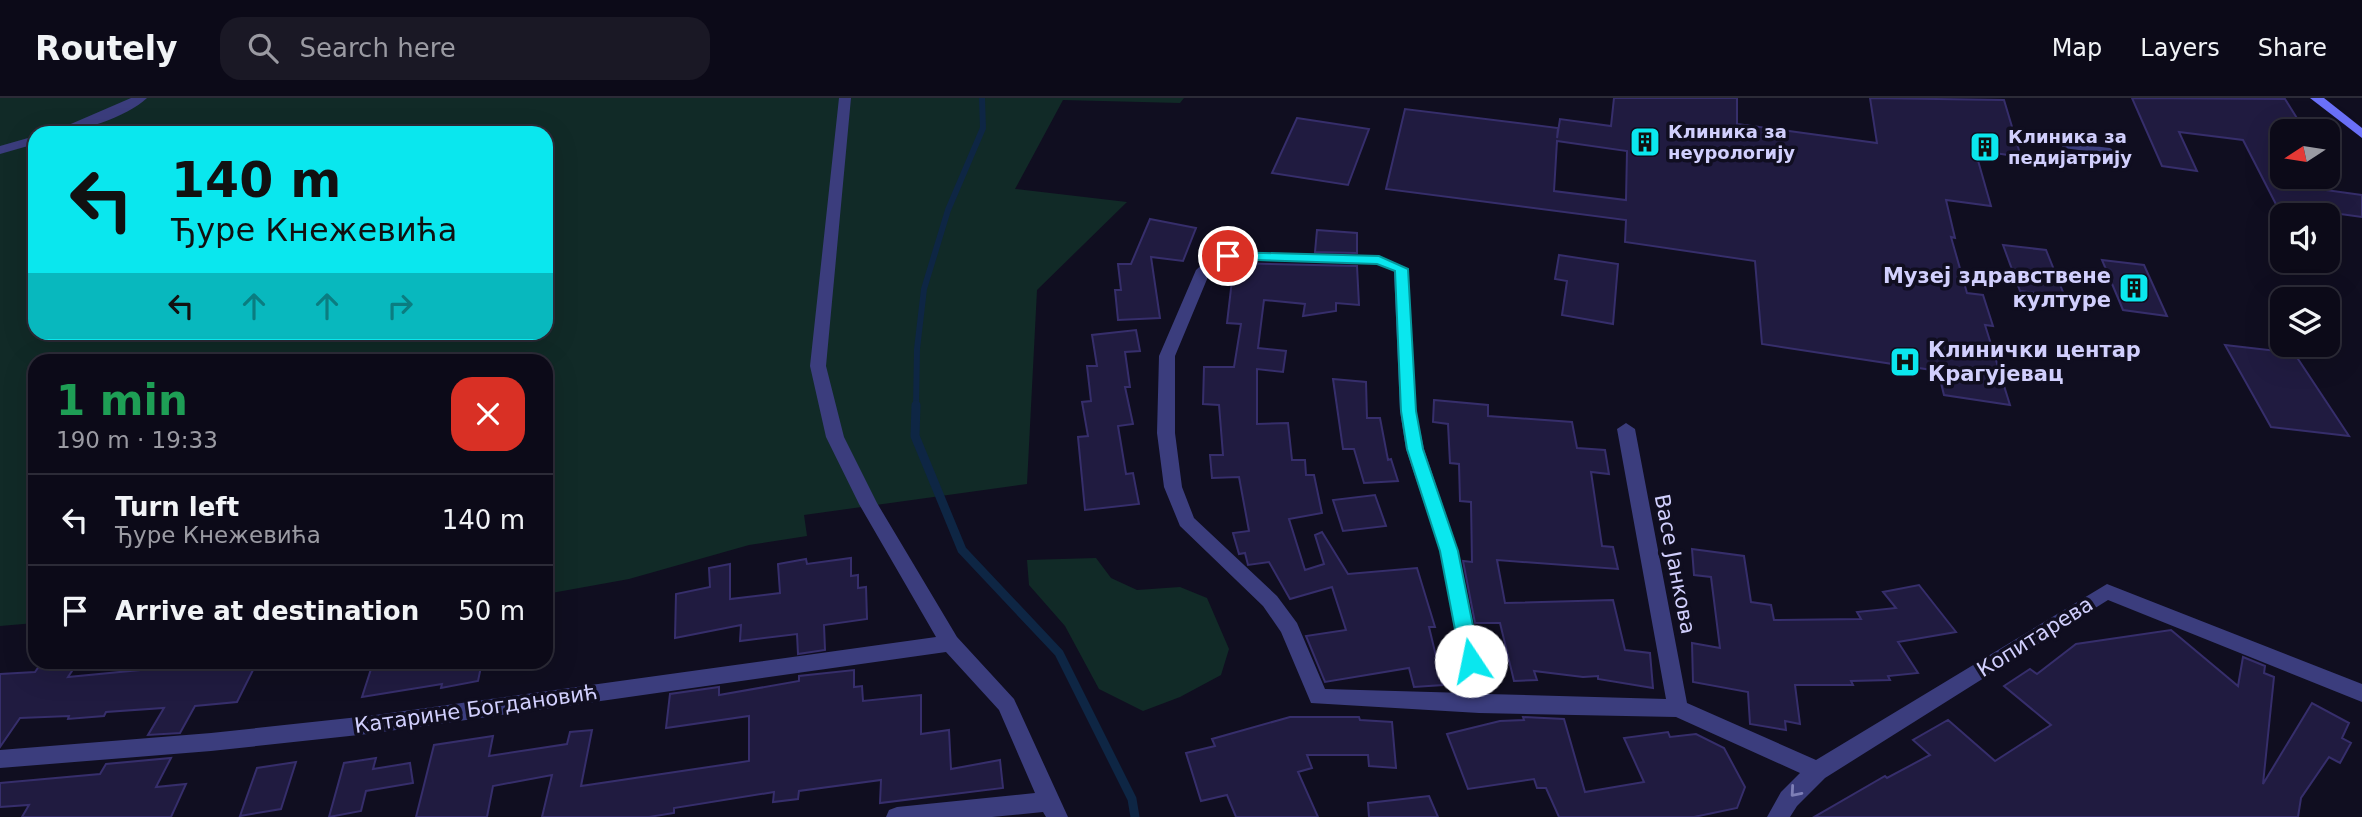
<!DOCTYPE html>
<html lang="en">
<head>
<meta charset="utf-8">
<style>
	body { margin:0; font-family:"DejaVu Sans",sans-serif; background:#1a1825; color:#f1f3f6; height:100vh; display:flex; flex-direction:column; font-size:26px; white-space:nowrap }
	* { box-sizing:border-box; margin:0 }
	p { font-size:23px; color:#9a9aa2 }
	.icon { flex:none; width:38px; height:38px; fill:none; stroke:currentColor; stroke-width:2; stroke-linecap:round; stroke-linejoin:round }
	.map { position:relative; flex:1; overflow:hidden }
	.sheet { position:absolute; left:28px; top:256px; width:525px; height:315px; display:flex; flex-direction:column; background:#0c0a18; border-radius:21px; box-shadow:0 7px 28px #0002,0 0 0 2px #2c2b37 }
	.sheet>* { flex:none }
	.banner { position:absolute; left:28px; top:28px; width:525px; height:214px; border-radius:21px; box-shadow:0 7px 28px #0002,0 0 0 2px #2c2b37; background:#0ae7ee; color:#111; overflow:hidden }
	.needle { width:46px; rotate:258deg }
	.controls { position:absolute; left:2270px; top:21px; display:grid; gap:14px }
	.controls a { display:grid; place-items:center; width:70px; height:70px; border-radius:14px; background:#0c0a18; box-shadow:0 7px 28px #0002,0 0 0 2px #2c2b37; font-size:35px }
	.pin { position:absolute; display:grid; place-items:center; width:60px; height:60px; color:#fff; margin:-30px; border:4px solid #fff; border-radius:50%; box-shadow:0 2px 7px #0007 }
	.me { position:absolute; width:77px; margin:-38px; rotate:349deg; stroke-linejoin:round; filter:drop-shadow(0 0 5px #0008) }
	.turn { display:flex; align-items:center; gap:24px; height:147px; padding:0 28px; font-size:32px }
	.turn .icon { width:91px; height:91px; stroke-width:2.5 }
	.turn b { display:block; font-size:49px; line-height:60px }
	.lanes { display:flex; align-items:center; height:66px; padding:0 28px; background:#0003; justify-content:center; gap:35px; direction:ltr }
	.lanes .off { opacity:.35 }
	.round { display:grid; place-items:center; flex:none; width:74px; height:74px; border-radius:21px; background:#1a1825 }
	.head { display:flex; align-items:center; justify-content:space-between; height:119px; padding:0 28px }
	h1 { font-size:42px; font-weight:700; line-height:52px; color:#1e9e55 }
	ul { padding:0; list-style:none }
	li { display:flex; align-items:center; gap:21px; height:91px; padding:0 28px; border-top:2px solid #2c2b37 }
	li div { flex:1 }
	li b { display:block; font-size:26px }
	li em { font-style:normal }
	header { display:flex; align-items:center; gap:42px; box-sizing:border-box; height:98px; padding:0 35px; background:#0c0a18; border-bottom:2px solid #2c2b37 }
	header strong { font-size:33px }
	nav { display:flex; gap:38px; margin-inline-start:auto; font-size:24px }
	.search { width:490px; height:63px; background:#1a1825; display:flex; align-items:center; gap:18px; box-sizing:border-box; padding:0 24px; border-radius:21px; color:#9a9aa2; font-size:26px }
	.map>svg:first-child { display:block }
</style>
</head>
<body>
<header>
<strong>Routely</strong>
<div class="search"><svg class="icon" aria-label="search" viewBox="0 0 24 24"><circle cx="10" cy="10" r="6"/><path d="M15 15l6 6"/></svg>Search here</div>
<nav><a>Map</a><a>Layers</a><a>Share</a></nav>
</header>
<div class="map">
<svg width="2362" height="719" viewBox="0 0 2362 719">
	<rect width="100%" height="100%" fill="#100e20"/>
	<!-- green -->
	<path fill="#112a27" fill-rule="evenodd" d="M0,0h1184l-4,5 -117,-3 -48,89 112,13 -90,88 -10,194 -223,31 3,21 -58,9 -120,34 -83,15v-234h-511v263l-35,3zM35,35h511v199h-511z
		M1096,460l15,20 26,12 43,-3 27,11 22,51 -8,26 -41,22 -37,14 -44,-22 -34,-63 -36,-41 -2,-25z"/>
	<g fill="none" stroke-linecap="round" stroke-linejoin="round">
		<!-- stream-far1 -->
		<path stroke="#0e2644" stroke-width="6" d="M916,309l1,-58 7,-60 24,-79 35,-82 -1,-30"/>
		<!-- stream -->
		<path stroke="#0e2644" stroke-width="9" d="M916,307l-1,31 47,114 97,103 73,146 3,18"/>
	</g>
	<!-- building -->
	<path fill="#201b40" stroke="#362e6b" stroke-width="2" fill-rule="evenodd" d="M1614,0h123v26l140,19 -7,-45 134,2 17,57 -46,-7 16,56 -45,-6 9,38 -4,-1 16,56 16,2 10,31 -8,-1 25,80 -66,-10 -6,-24 -176,-27 -7,-83 -130,-19 1,-22 -240,-31 19,-80 153,19 -1,10 3,-19 51,7zM1557,43l70,10 -1,49 -72,-9z
		M2132,0l153,1 20,32h-23v53l80,11v22l-80,-11v10l-39,-76 -64,-8 18,39 -35,-5z
		M1297,20l72,11 -21,56 -76,-12z
		M1150,121l46,9 -13,33 -32,-4 9,61 -42,2 -3,-30h6l-3,-26h13z
		M1317,132l40,3v20l-42,-1z
		M2003,147l43,5 19,47 -45,-6z
		M1559,157l59,9 -5,60 -51,-9 5,-34 -12,-2z
		M2102,162l42,5 23,51 -44,-6z
		M1234,165l123,3 2,39 -23,-2v8l-33,5 2,-12 -41,-4 -6,48 28,3 -3,21 -26,-3v55l31,-1 4,37h13l1,15h8l8,38 -33,6 16,51 19,-6 -9,-29 7,-3 26,42 69,-6 18,59h-6l14,58 -29,2 -5,-19 -84,14 -19,-46 40,-6 -14,-43 -42,12 -21,-37 -21,3 -3,-12 -6,1 -6,-21 16,-2 -10,-54 -27,1 -2,-23h13l-4,-50 -16,-1 1,-37h30l7,-43 -14,-1z
		M1136,232l4,21 -15,1 5,35h-5l8,37 -15,2 8,48 7,-1 6,31 -54,6 -7,-73 10,-1 -6,-34 9,-1 -4,-35h10l-5,-31z
		M2225,247l69,8 55,83 -78,-9z
		M1333,281l33,3 1,36h13l8,42 3,-1 7,22 -34,2 -10,-34h-11z
		M1434,302l54,5v11l84,6 5,26 28,2 4,24 -18,-2 11,74 11,1 5,22 -121,-9 8,43 108,-3 12,50 25,3 3,35 -55,-9v-3l-15,1 -49,-6 3,9 -23,1 -14,-58h-25l-12,-62 9,1 -1,-60 -11,-1 -1,-37 -9,-1 -2,-39 -15,-2z
		M1375,397l11,31 -43,5 -10,-31z
		M1692,451l52,7 7,46 20,3 3,15 87,-1 -4,-7 39,-4 -13,-16 36,-7 37,47 -58,10 20,31 -30,3 2,4 -39,1 2,4h-58l5,39 -15,-3 1,9 -36,-6 -2,-32 -55,-10 -1,-39 28,5 -9,-71 -17,-2z
		M851,460v18l7,-1v13l8,-1 1,32 -43,6 1,25 -27,4 -1,-20 -57,7 1,-16 -66,13 1,-44 34,-7 -1,-19 21,-4v35l50,-6 -2,-29 28,-5 1,5z
		M2171,532l67,56 5,-29 22,9 -1,7 10,4 -11,107 49,-81 37,20 -7,15 9,5 -11,20 -11,-6 -28,41 -3,19h-484l71,-41 2,2 43,-23 -17,-15 35,-20 47,41 56,-36 -47,-39 26,-17 7,5 39,-30z
		M42,564h36l-10,15 72,-7 4,-6 113,-2 -20,40 -42,4 -15,27 -32,2 16,-27 -58,4 -2,4 -36,3 1,-3 -49,2 -20,29v-73l35,-2z
		M399,564h83l-4,19 -37,7 1,-4 -80,13 10,-31z
		M854,572v17l8,-1 1,15 58,-6v39l28,-4 2,39 49,-9 3,28 -123,15 1,-23 -82,11 -1,8 -25,3 1,-10 -100,16v5l-25,4h-107l10,-42 -59,11 -6,31h-71l18,-72 59,-9 -4,20 78,-12 3,-12 22,-2 -11,56 168,-25v-45l-83,12 4,-34 49,-7v8l80,-14v-5z
		M1290,619h69l1,3 32,2 4,46 -27,-2 -1,-11h-61l5,13 -14,4 20,45h-82l-9,-22 -26,6 -15,-48 29,-7 -3,-7z
		M1523,619l41,2 21,73 59,-10 -20,-44 44,-6 2,5 26,-3 28,14 21,39 -8,21 -43,9h-135l-13,-29h-9l-3,-9 -66,10 -21,-55 53,-13 24,-1z
		M171,660l-15,29 30,-3 -15,33h-149l7,-12 -29,2v-24l100,-9 6,-10z
		M376,660l-3,11 37,-6 3,20 -47,8 -5,20 -32,6 15,-54z
		M296,664l-15,47 -41,7 17,-48z
		M1429,698l9,21h-69l-1,-14z"/>
	<g fill="none" stroke-linecap="round" stroke-linejoin="round">
		<!-- lane -->
		<path fill="#3b3d7d" fill-rule="evenodd" d="M2067,45l43,5 5,3 -5,3 -47,-6 -1,-2z"/>
		<!-- street -->
		<path fill="#3b3d7d" fill-rule="evenodd" d="M131,0h16c-20,19 -69,35 -97,35z
			M839,0h12l-25,268 18,71 33,66 80,134 57,62 54,118h-22l-3,-5 -51,5h-106l3,-7 8,-3 138,-14 -36,-83 -53,-58 -578,82 -157,17 -211,17v-18l211,-17 157,-17 568,-79 -77,-133 -33,-67 -16,-71z
			M35,38v8l-35,10v-8z
			M1228,154l151,4 29,13 8,142 8,38 34,102 29,143 179,5 -49,-270 9,-6 9,6 52,274 129,57 291,-176 255,100v18l-254,-102 -283,178 -28,28 -7,11h-23l14,-25 19,-19 -124,-56 -197,-4 -168,-10 -30,-71 -18,-26 -83,-80 -16,-39 -7,-54 2,-77 37,-86 14,-13zM1229,162l148,4 17,7 6,140 6,38 34,102 26,142 -141,-4 -28,-66 -20,-27 -83,-78 -12,-31 -7,-54v-77l35,-84 10,-9z"/>
		<!-- secondary -->
		<path fill="#6b71f9" fill-rule="evenodd" d="M2310,0h14l38,30v10z"/>
	</g>
	<!-- one-way arrows -->
	<defs><path id="oneway-chevron" d="M-2-3.5L2.5 0L-2 3.5" fill="none" stroke-width="1.6" stroke-linecap="round" stroke-linejoin="round" transform="scale(1.75)"/></defs>
	<use stroke="#7e7fb7" href="#oneway-chevron" transform="translate(1795 694) rotate(131)"/>
	<!-- route -->
	<path fill="#0ae7ee" stroke="#06969b" stroke-width="2" d="M1228,154l151,4 29,13 8,142 7,38 35,102 22,110 -3,5 -6,2 -7,-2 -3,-5 -21,-110 -33,-102 -6,-38 -6,-140 -18,-7 -153,-5 -2,-3z"/>
	<!-- icons -->
	<defs>
		<g id="building-square" transform="scale(1.575)"><rect x="-9" y="-9" width="18" height="18" rx="4" fill="#0ae7ee" stroke="#100e20"/><path d="M-4-6H4V6H1V3H-1V6H-4ZM-2.5-4.3h1.7v1.8h-1.7ZM.8-4.3h1.7v1.8H.8ZM-2.5-1h1.7V.8h-1.7ZM.8-1h1.7V.8H.8Z" fill="#111"/></g>
		<g id="hospital-square" transform="scale(1.575)"><rect x="-9" y="-9" width="18" height="18" rx="4" fill="#0ae7ee" stroke="#100e20"/><path d="M-5-5h3v3.5h4V-5h3V5h-3V1.5h-4V5h-3Z" fill="#111"/></g>
	</defs>
	<g fill-rule="evenodd">
		<use href="#building-square" x="1645" y="44"/>
		<use href="#building-square" x="1985" y="49"/>
		<use href="#building-square" x="2134" y="190"/>
		<use href="#hospital-square" x="1905" y="264"/>
	</g>
	<g text-anchor="middle" stroke-width="7" stroke-linejoin="round" paint-order="stroke">
		<!-- far-poi labels -->
		<g font-size="18" font-weight="bold" fill="#d1cffd" stroke="#100e20" text-anchor="start">
			<text x="1668" y="40">Клиника за<tspan x="1668" dy="21">неурологију</tspan></text>
			<text x="2008" y="45">Клиника за<tspan x="2008" dy="21">педијатрију</tspan></text>
		</g>
		<!-- poi labels -->
		<g font-size="21" font-weight="bold" fill="#d1cffd" stroke="#100e20" text-anchor="end">
			<text x="2111" y="185">Музеј здравствене<tspan x="2111" dy="24">културе</tspan></text>
			<text x="1928" y="259" text-anchor="start">Клинички центар<tspan x="1928" dy="24">Крагујевац</tspan></text>
		</g>
		<!-- street labels -->
		<g font-size="21" fill="#d1cffd" stroke="#100e20">
			<text transform="translate(1675 466) rotate(79)" y="7">Васе Јанкова</text>
			<text transform="translate(2035 539) rotate(-32)" y="7">Копитарева</text>
			<text transform="translate(476 611) rotate(-8)" y="7">Катарине Богдановић</text>
		</g>
	</g>
</svg>
<div class="controls">
<a><svg class="needle" viewBox="-14 -14 28 28"><path d="M0-13l5 13h-10z" fill="#e53935"/><path d="M0 13l5-13h-10z" fill="#9a9aa2"/></svg></a>
<a><svg class="icon" aria-label="sound" viewBox="0 0 24 24"><path d="M4 9h4l5-4v14l-5-4H4zM17 9q2 3 0 6"/></svg></a>
<a><svg class="icon" aria-label="layers" viewBox="0 0 24 24"><path d="M12 4l9 5-9 5-9-5zM3 14l9 5 9-5"/></svg></a>
</div>
<div class="pin" style="left:1228px;top:158px;background:#d93025"><svg class="icon" aria-label="arrive" viewBox="0 0 24 24"><path d="M6 21V4h12l-3 4 3 4H6"/></svg></div>
<svg class="me" style="left:1471px;top:563px" viewBox="-20 -20 40 40"><circle r="19" fill="#fff"/><path d="M0-13L10 11 0 6-10 11z" fill="#0ae7ee"/></svg>
<div class="banner">
<div class="turn"><svg class="icon" aria-label="left" viewBox="0 0 24 24"><path d="M17 20v-9H6M10 6l-5 5 5 5"/></svg><div><b>140 m</b>Ђуре Кнежевића</div></div>
<div class="lanes"><svg class="icon" aria-label="left" viewBox="0 0 24 24"><path d="M17 20v-9H6M10 6l-5 5 5 5"/></svg><svg class="icon off" aria-label="ahead" viewBox="0 0 24 24"><path d="M12 20V5M6 11l6-6 6 6"/></svg><svg class="icon off" aria-label="ahead" viewBox="0 0 24 24"><path d="M12 20V5M6 11l6-6 6 6"/></svg><svg class="icon off" aria-label="right" viewBox="0 0 24 24"><path d="M7 20v-9h11M14 6l5 5-5 5"/></svg></div>
</div>
<section class="sheet">
<div class="head"><div><h1>1 min</h1><p>190 m · 19:33</p></div><a class="round" style="background:#d93025;color:#fff"><svg class="icon" aria-label="close" viewBox="0 0 24 24"><path d="M6 6l12 12M18 6L6 18"/></svg></a></div>
<ul>
<li><svg class="icon" aria-label="left" viewBox="0 0 24 24"><path d="M17 20v-9H6M10 6l-5 5 5 5"/></svg><div><b>Turn left</b><p>Ђуре Кнежевића</p></div><em>140 m</em></li>
<li><svg class="icon" aria-label="arrive" viewBox="0 0 24 24"><path d="M6 21V4h12l-3 4 3 4H6"/></svg><div><b>Arrive at destination</b></div><em>50 m</em></li>
</ul>
</section>
</div>
</body>
</html>
